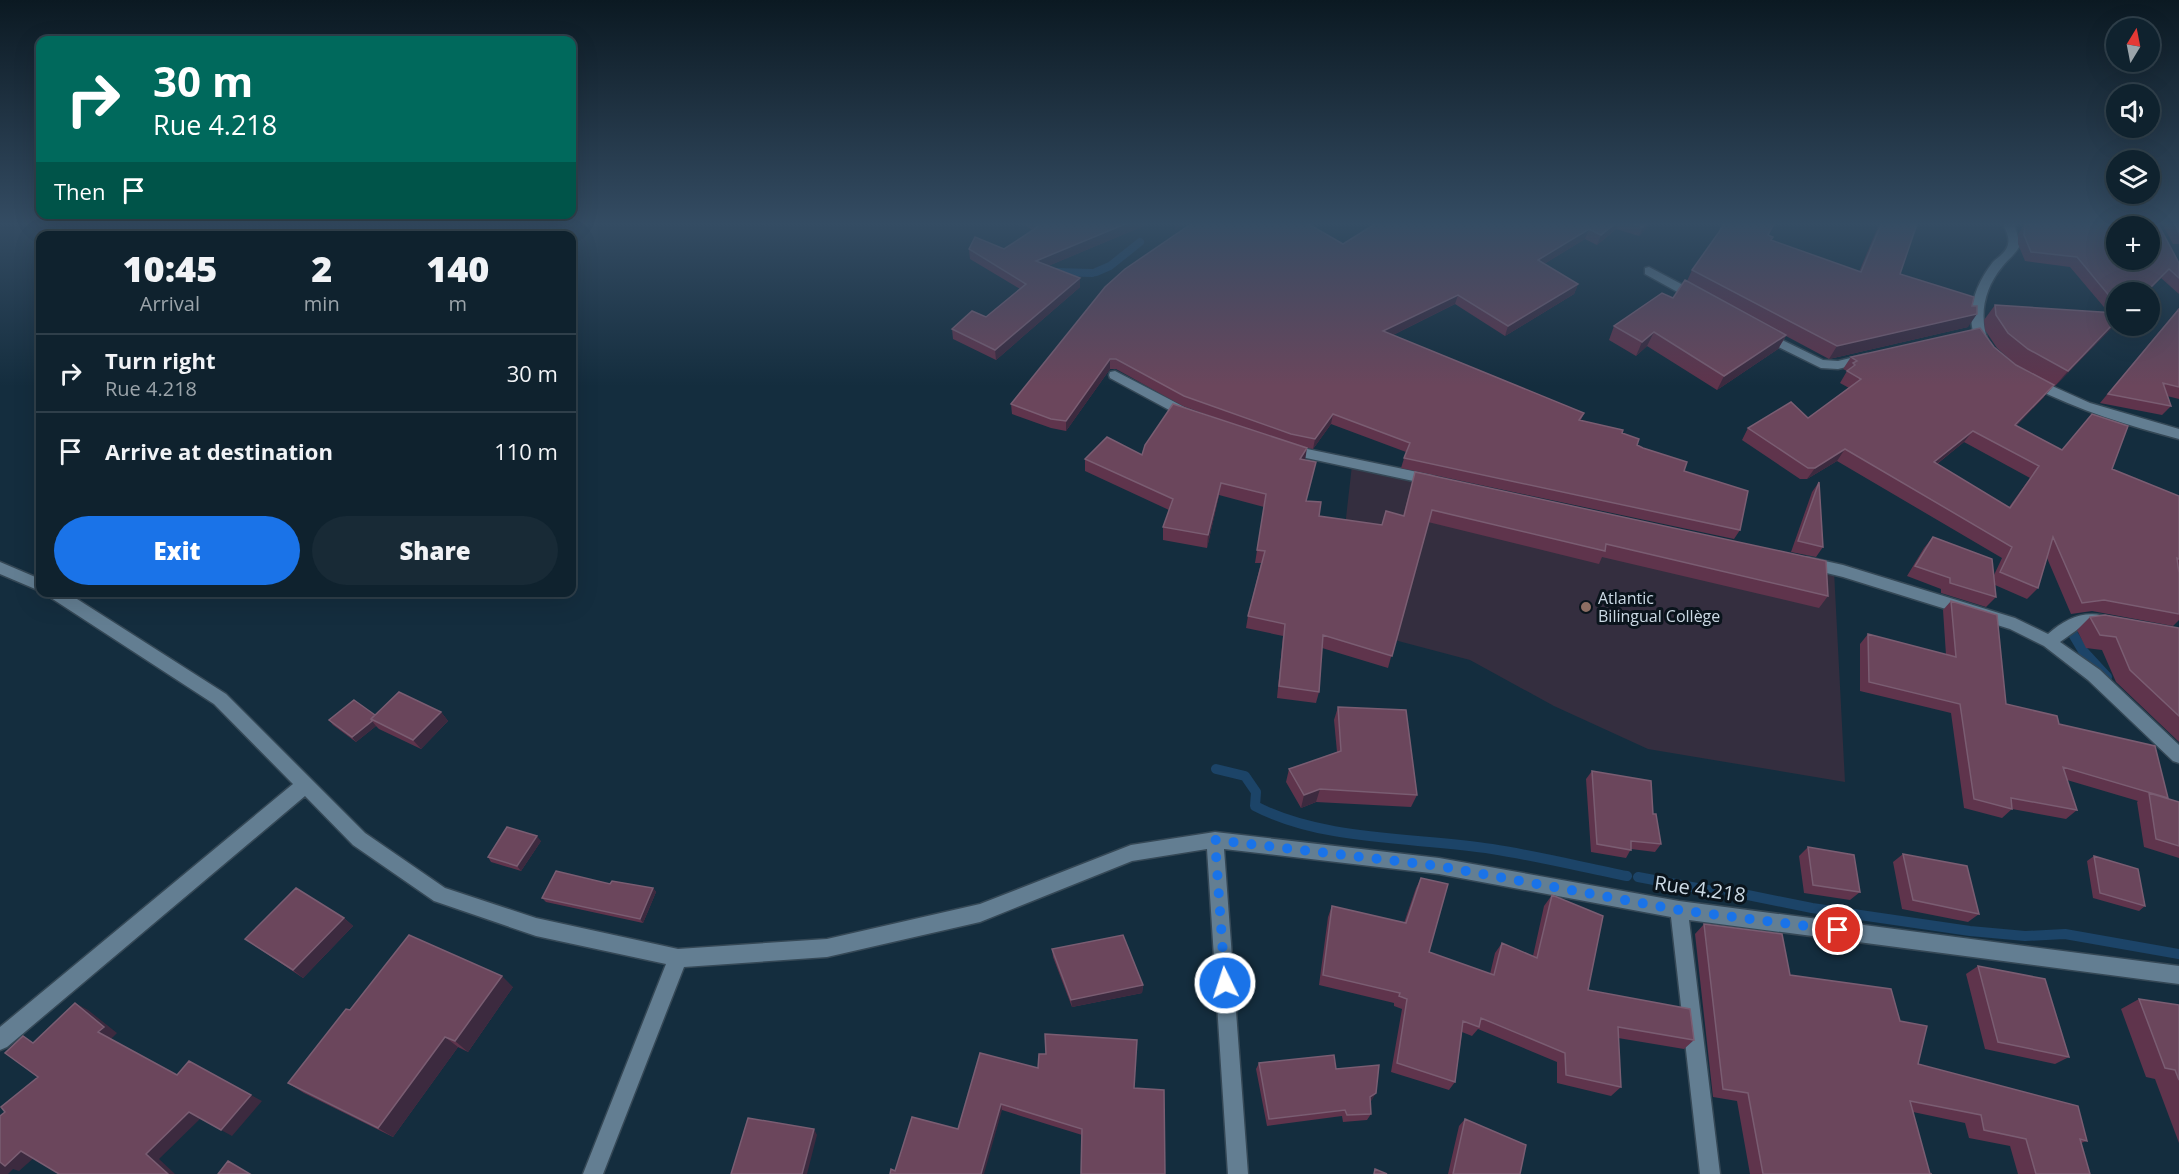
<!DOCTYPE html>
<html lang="en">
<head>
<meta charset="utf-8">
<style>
	body { margin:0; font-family:"Open Sans",sans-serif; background:#182a36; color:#f1f3f6; height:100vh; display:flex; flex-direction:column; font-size:22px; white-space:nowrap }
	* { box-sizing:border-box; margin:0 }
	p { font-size:20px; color:#9ba4aa }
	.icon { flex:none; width:33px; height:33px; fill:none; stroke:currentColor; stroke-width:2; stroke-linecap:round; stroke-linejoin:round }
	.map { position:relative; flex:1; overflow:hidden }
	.panel { position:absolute; left:36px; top:231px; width:540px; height:366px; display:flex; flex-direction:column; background:#0f222e; border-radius:12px; box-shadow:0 6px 24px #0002,0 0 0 2px #2f3f4a }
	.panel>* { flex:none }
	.banner { position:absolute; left:36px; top:36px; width:540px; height:183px; border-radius:12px; box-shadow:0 6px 24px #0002,0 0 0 2px #2f3f4a; background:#00695c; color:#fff; overflow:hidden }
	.needle { width:39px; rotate:10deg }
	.tools { position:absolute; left:2106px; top:18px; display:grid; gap:12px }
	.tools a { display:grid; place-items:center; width:54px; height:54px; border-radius:50%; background:#0f222e; box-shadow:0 6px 24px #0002,0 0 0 2px #2f3f4a; font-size:30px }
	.pin { position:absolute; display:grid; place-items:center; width:51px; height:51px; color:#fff; margin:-26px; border:3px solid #fff; border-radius:50%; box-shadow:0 2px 6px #0007 }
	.me { position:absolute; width:66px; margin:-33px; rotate:356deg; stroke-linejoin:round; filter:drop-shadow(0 0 4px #0008) }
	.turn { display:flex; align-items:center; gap:21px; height:126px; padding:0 18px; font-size:27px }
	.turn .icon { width:78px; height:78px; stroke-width:2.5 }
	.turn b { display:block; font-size:42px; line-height:51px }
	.then { display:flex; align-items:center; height:57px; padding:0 18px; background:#0003; gap:12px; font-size:22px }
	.eta { display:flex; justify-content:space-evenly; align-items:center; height:102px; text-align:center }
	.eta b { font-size:36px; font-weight:800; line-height:42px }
	.action { display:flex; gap:12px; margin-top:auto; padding:12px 18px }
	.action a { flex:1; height:69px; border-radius:36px; background:#1a73e8; color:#fff; font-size:24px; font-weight:800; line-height:69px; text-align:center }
	.action a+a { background:#182a36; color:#f1f3f6 }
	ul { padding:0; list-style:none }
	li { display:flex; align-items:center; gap:18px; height:78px; padding:0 18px; border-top:2px solid #2f3f4a }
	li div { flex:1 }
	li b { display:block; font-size:22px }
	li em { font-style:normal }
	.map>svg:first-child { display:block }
</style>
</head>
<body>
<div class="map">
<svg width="2179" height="1174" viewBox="0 0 2179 1174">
	<rect width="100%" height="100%" fill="#142d3e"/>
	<!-- education -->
	<path fill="#342e3f" d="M1352,465l482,106 11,211 -197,-33 -94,-43 -84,-46 -136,-36z"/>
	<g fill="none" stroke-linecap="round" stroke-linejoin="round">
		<!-- stream-far1 -->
		<path stroke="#1c4468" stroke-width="8" d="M1056,272l36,1
			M1096,272l14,-6 30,-24"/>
		<!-- stream -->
		<path stroke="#1c4468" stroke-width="10" d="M2075,628l-5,1 13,22 24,26
			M1216,769l29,7 11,16 -1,14c69,36 162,31 237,43 45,7 90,18 135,27
			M1638,877l75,14
			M1728,891l84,17 158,23 55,5 40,-2 114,20"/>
		<!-- street casing -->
		<g stroke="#354856" stroke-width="3">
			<path id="street" d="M2002,222h12l6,23c-4,9 -12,14 -18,22 -19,23 -24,52 -12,79l-6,4 -4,-1c-17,-29 -7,-62 13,-87 5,-5 14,-10 15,-18 2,-7 -3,-15 -6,-22z
				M1649,267l51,27 2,3 -6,4 -4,-1 -47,-26v-6z
				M1764,331l59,29 15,1 29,-7 6,4 -2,3 -33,8 -17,-1 -61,-30v-6z
				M1115,371l79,41 2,3 -2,3h-10l-74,-40 -1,-3 1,-3z
				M2032,377l58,26 89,26v10c-53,-14 -103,-29 -152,-55l-1,-3z
				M1288,445l144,30 7,5 -7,5 -149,-32 -2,-3z
				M1807,557l36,8 172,53 33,16c19,-17 39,-25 64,-16l3,4 -3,4 -31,1 -21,15 40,28 79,75v18l-6,-2 -85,-81 -44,-34 -34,-17 -167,-52 -41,-10 -2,-4 2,-4z
				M0,562l40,17v12l-40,-17z
				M46,592h20l160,102 139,139 80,55 91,30 142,31 149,-10 153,-35 151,-59 84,-13 224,26 240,43 500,65v18l-490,-64 31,254h-20l-29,-257 -232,-43 -215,-25 24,325h-20l-21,-325 -75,12 -152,61 -153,35 -143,10 -81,207h-20l83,-210 -130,-28 -102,-35 -81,-56 -48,-49 -298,251 -7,3v-23l293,-243 -79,-80 -166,-108z"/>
		</g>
		<!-- street -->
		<use href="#street" fill="#637e92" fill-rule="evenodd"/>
	</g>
	<!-- wall -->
	<path fill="#5f344c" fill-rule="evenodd" d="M1021,222h132l-105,44 32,12v9l-84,73 -43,-21 -1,-10 34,-12 34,-28 -50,-30 -1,-10h35l28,-19z
		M1378,222h274l-13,14 -23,-7 -19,16 -12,-6 -41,25 34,20 -4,10 -69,42 -50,-32 -62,31 191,78 -3,7 41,13 15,12 47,26 56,59 -6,9 -333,-71 5,-16 -75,-28 -18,25 -13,-3 5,14 2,41 12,15 63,9 21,-9 12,-44 413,124 -9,12 -217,-51 -3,7 -171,-42 -40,146 -66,-20 -3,44 -3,11 -39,-5 6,-62 -37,-8 2,-12 13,-53h-6l9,-56 -45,-12 -12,53 -44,-8v-13l6,-17 -84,-39v-12l57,-4 90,-31 -49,-18 -67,-37h-6l-44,62 -15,-3 -39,-14 -1,-10 332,-160z
		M1880,222h35l-15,52 72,32 -4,21 -139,32 -43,-23 -8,13 -61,41 -70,-44 -11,10 -27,-16 5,-14 59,-28 14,-17 5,-11 76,-35 3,5 88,32z
		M2022,222h135l22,41v31l-18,-16 -13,14h-32v31l-61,63 -39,-21 -19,-17 -12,-18 -1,-10 11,-15 114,8 -39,-46 -45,-6 -7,-17v-10l6,-9z
		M2161,222h18v22h-6z
		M2179,308v91l-12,-3 4,10 -9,9 -62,-12z
		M1994,347l50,50 -28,29 46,24 117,46v124l-6,6 -81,-15 -21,3 -24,-56 -9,30 -11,11 -32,-14 1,12 -10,10 -45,-14v-4l-34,-13 17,-28 9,-11 61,38 8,-17 -165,-97 -30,18h-7l-58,-39 6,-12 60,-10 41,-30 -9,-5 7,-12 -4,-2 8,-12zM1964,442l66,36 -21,29 -72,-43z
		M1819,482l4,65 -7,10 -25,-5 21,-60z
		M1951,601l55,103 53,20 109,74 -1,1 12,3v56l-35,-11 -7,-45 1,-1 -71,-21 10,30 -11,9 -54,-10 -10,9 -38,-10 -13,-95 -91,-22v-47l8,-10 78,21 -3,-45z
		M2090,617l89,11v114l-63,-60 -14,-32 -16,-2 -9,-18z
		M1338,707l79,88 -6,12 -95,-5 -15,6 -15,-26 3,-13 48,-17 -3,-32z
		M441,712l7,9 -27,28 -42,-20 -3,-3 -20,16 -23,-17 -4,-5 46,-5z
		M1592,771l61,43 8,30 -6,8 -24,-3 -5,9 -35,-6 -5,-73z
		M541,841l-20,30 -30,-9 -3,-5z
		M1808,847l52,45 -10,8 -46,-7 -5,-37z
		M1903,854l76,60 -11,8 -66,-13 -9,-47z
		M2094,856l51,50 -6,5 -46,-13 -6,-37z
		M1421,878l8,74 61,22 5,-21 7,-10 31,13 11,-50 8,-11 36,95 106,50 -10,9 -66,-11 3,49 -10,9 -54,-13v-21l-79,-33 -6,7 -10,-4 -7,50 -6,8 -58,-18 11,-63 -8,-3v-3l-75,-18 9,-68 4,-11 72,17 12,-35z
		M610,884l43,4 3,4 -13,31 -97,-21 -4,-4z
		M344,918l9,8 -50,52 -58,-39z
		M1704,924l86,51 110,46 18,43 169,77 -6,2 9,31h-72l-8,-28 -41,-8 -4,-15 -52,-11 17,62h2h-182l-13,-73 -24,-4 -18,-163z
		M1052,949l91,36 -1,8 -70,14 -19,-50z
		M1978,966l91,91 -14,7 -70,-15 -19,-75z
		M513,987l-45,65 -10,-5 -65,90 -89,-44 -16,-10 62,-73z
		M2139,999l40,6v138l-24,-64 -9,-2 -25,-68z
		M1259,1063l77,6 36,31 -2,1 1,13 -4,6 -24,2 -1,-6 -75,10 -11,-57z
		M1038,1068l96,20 -52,47 -80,-25 -107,61 63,-42z
		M1465,1119l55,55h-72l11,-48z"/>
	<!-- shaded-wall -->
	<path fill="#3c2a3f" d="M1130,222h23l-117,49v-10z
		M1175,222h14l-14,8z
		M1617,222h2l-3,7 -19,16 4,-10z
		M1647,222h5l-13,14 4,-9z
		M1589,229l-4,10 -51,31 4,-10z
		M2169,269l-21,23h-2z
		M1080,278v9l-84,73 -1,-10z
		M1578,284l-4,10 -69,42 3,-10z
		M1458,295l-3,9 -74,37 2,-10z
		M1977,314l-9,13 -139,32 8,-13z
		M2116,321v2l-5,6 -56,57 13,-15z
		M1654,332l-7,14 -11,10 6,-14z
		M1786,335l-8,14 -61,41 7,-14z
		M1110,359v10l-44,62v-10z
		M2054,385l-10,12 -38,39 9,-11z
		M1333,414l-2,10 -18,25 2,-10z
		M1973,431l-9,11 -39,31 9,-11z
		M1307,448l-2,13 -5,-2z
		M1845,449l-8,12 -30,18 8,-11z
		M1221,483l-2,12 -12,53 1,-13z
		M441,712l7,9 -27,28 -8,-9z
		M372,721l4,5 -20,16 -4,-5z
		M1320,789l-4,13 -15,6 3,-13z
		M537,836l4,5 -20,30 -4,-5z
		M653,888l3,4 -13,31 -3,-4z
		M344,918l9,8 -50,52 -10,-8z
		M502,976l11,11 -45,65 -13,-11z
		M1143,985l-1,8 -70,14 -1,-7z
		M75,1003l13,7 29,23 -6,6 -13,-7z
		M445,1037l13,10 -65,90 -15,-9z
		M1376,1093l-4,7 -6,3 4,-6z
		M251,1095l11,6 -30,35 -11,-6z
		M1001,1104l1,6 -18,64h-3z
		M189,1112l12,6 -42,41 16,15h-7l-22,-20z
		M814,1129l3,6 -10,39h-5z
		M21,1151l15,5 -17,15 -6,-2 -5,5h-8v-12z"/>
	<!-- building -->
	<path fill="#6b465c" stroke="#7a5d72" stroke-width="1.5" fill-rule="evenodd" d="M1034,222h96l-94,39 44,17 -85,72 -43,-21 20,-18 14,6 40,-33 -57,-35 6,-12 29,12 35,-23z
		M1194,222h111l38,22 35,-22h239l-16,13 -12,-6 -51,31 40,24 -70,42 -50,-31 -75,36 201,82 -5,7 44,10 -1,3 17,6 -2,6 6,3 44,14 -3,9 64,20 -8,39 -336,-72 6,-15 -77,-29 -18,25 -24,-5 -107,-38 -68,-37h-6l-44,62 -15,-2 -40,-15 94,-117 20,-18z
		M1629,222h18l-4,5z
		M1725,222h50l-7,13 5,2 -2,3 90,32 21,-50h33l1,5 -16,47 74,23 -2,9h5v8l-140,32 -145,-76 27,-38z
		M2034,222h123l22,41v15l-10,-9 -23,23h-30v12l-39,-47 -46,-5 -7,-17 1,-11 11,2zM2116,226h34v34h-34z
		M2174,222h5v10z
		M1685,280l101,55 -62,41 -70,-44 -12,10 -28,-16 48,-33 11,5z
		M1995,305l121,8v8l-48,50 -40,-22 -20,-16 -12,-18z
		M2179,309v78l-16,-4 8,23 -63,-12z
		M1980,328l14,19 22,18 38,20 -39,40 47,25 30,-36 36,12 -16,43 67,27v63l-2,-1 2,15v41l-75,-14 -22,3 -29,-66 -15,51 -38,-16 12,-25 -167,-98 -30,19h-7l-60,-40 43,-26 17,16 53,-39 -14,-8 8,-6 -2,-2 4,-2 -6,-4zM1973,431l66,35 -29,42 -76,-46z
		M1173,404l134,44 -7,11 16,3 -10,39 15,1 -2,14 63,9 4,-14 18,5 11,-44 411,89 2,35 -222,-52 -1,7 -173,-41 -40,146 -69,-21 -4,57 -40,-6 6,-62 -37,-8 17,-65 -8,-1 9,-56 -45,-11 -13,52 -45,-8 10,-28 -88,-40 22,-22 35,18 3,-10z
		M1819,482l4,65 -25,-6z
		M1933,537l59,22 4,38 -46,-14v-5l-35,-12z
		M1951,601l46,14 9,89 51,12 2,8 96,22 13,52 -105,-31 14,43 -66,-12 1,11 -38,-10 -14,-95 -91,-22 -1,-48 88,23z
		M2105,615l74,13v88l-49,-46 -14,-33 -16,-2 -10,-18z
		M399,692l42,20 -28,28 -42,-21z
		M354,700l21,15 -4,4 1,2 -20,16 -23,-17z
		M1338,707l68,3 11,85 -97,-6 -16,6 -15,-26 52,-18z
		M1592,771l59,10 2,33h3l5,30 -30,-3v9l-34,-6z
		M2149,793l30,9v44l-23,-7z
		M507,827l30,9 -20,30 -29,-9z
		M1808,847l46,8 6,37 -47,-7z
		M1903,854l64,12 12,48 -66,-14z
		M2094,856l44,13 7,37 -45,-13z
		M556,871l54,13 2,-3 41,7 -13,31 -98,-21z
		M1421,878l27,6 -19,68 65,23 8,-32 35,15 15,-63 51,21 -15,74 102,19 4,31 -76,-13 3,60 -55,-12 -1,-22 -84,-35 -2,9 -16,-6 -8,61 -58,-19 10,-64 -8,-3 1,-3 -77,-18 9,-69 74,17z
		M296,888l48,30 -51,52 -48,-31z
		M1704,924l78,10 8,41 101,14 9,32 27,5 -9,38 160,42 9,35 -7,-2 10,35h-54l-10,-35 -42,-9 -3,-15 -71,-14 20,73h2h-169l-15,-81 -25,-4z
		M409,935l93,41 -47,65 -10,-4 -67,91 -90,-45 58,-74 4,1z
		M1123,935l20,50 -72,15 -19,-51z
		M1978,966l67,13 24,78 -71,-15z
		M2139,999l40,6v75l-4,-10 -10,-2z
		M75,1003l29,24 -6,5 79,43 12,-14 62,34 -30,35 -32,-18 -43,42 22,20h-109l-38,-23 -16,15 -5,-4v-46l5,-4 -4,-5 37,-30 -33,-24 18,-17 10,7z
		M1045,1034l92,6 -3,48 30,2 1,84h-84l1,-45 -81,-25 -20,70h-91l1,-5 4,2 17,-54 46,12 22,-76 58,15 1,-14h7z
		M1334,1055l2,14 43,-4 -3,28 -6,4 1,17 -24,1 -2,-5 -76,9 -10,-56z
		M748,1118l66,11 -12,45h-71z
		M1465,1119l61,26 -6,29h-67z
		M228,1161l22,13h-32z
		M1375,1169l12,5h-13z"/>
	<!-- sky -->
	<linearGradient id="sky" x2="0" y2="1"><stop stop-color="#0b1922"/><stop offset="0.58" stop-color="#344c63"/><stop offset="1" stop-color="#344c63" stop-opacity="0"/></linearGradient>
	<rect width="2179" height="386" fill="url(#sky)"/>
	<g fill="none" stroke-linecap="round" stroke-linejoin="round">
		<!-- route -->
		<path stroke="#1a73e8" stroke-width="10" stroke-dasharray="0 18" d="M1225,983l-10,-143 224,26 240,44 159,20"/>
	</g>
	<!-- markers -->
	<circle fill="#8d6e63" stroke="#0a141c" stroke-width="2" cx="1586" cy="607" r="6"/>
	<g text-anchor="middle" stroke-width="6" stroke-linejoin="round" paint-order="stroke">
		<!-- poi labels -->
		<g font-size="16" fill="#ccdae5" stroke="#0a141c" text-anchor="start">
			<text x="1598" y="604">Atlantic<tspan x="1598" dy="18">Bilingual Collège</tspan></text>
		</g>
		<!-- near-street labels -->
		<g font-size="20" fill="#ccdae5" stroke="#0a141c">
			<text transform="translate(1700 889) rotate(8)" y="7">Rue 4.218</text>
		</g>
	</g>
</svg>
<div class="tools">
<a><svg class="needle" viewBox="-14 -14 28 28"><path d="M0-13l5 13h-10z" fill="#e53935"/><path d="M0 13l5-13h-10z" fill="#9ba4aa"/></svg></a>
<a><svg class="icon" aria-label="sound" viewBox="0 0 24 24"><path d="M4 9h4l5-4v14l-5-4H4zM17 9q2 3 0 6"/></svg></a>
<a><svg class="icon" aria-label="layers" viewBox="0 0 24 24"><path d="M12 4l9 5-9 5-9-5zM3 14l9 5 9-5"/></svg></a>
<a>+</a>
<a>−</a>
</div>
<div class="pin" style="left:1838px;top:930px;background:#d93025"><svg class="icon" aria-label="arrive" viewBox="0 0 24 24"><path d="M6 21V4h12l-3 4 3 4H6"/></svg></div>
<svg class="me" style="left:1225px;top:983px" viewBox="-20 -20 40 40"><circle r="17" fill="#1a73e8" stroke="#fff" stroke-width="3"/><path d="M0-11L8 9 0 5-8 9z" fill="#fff"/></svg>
<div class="banner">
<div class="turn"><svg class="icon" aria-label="right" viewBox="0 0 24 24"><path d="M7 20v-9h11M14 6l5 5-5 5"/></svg><div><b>30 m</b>Rue 4.218</div></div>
<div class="then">Then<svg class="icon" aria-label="arrive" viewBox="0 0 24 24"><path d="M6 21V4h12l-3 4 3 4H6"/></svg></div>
</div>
<section class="panel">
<div class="eta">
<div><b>10:45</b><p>Arrival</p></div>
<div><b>2</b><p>min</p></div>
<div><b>140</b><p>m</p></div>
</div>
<ul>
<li><svg class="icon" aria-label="right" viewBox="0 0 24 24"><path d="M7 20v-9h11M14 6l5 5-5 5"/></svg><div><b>Turn right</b><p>Rue 4.218</p></div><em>30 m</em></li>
<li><svg class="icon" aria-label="arrive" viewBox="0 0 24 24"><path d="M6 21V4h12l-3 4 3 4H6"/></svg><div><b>Arrive at destination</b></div><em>110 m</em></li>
</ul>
<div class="action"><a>Exit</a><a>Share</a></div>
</section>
</div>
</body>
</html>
